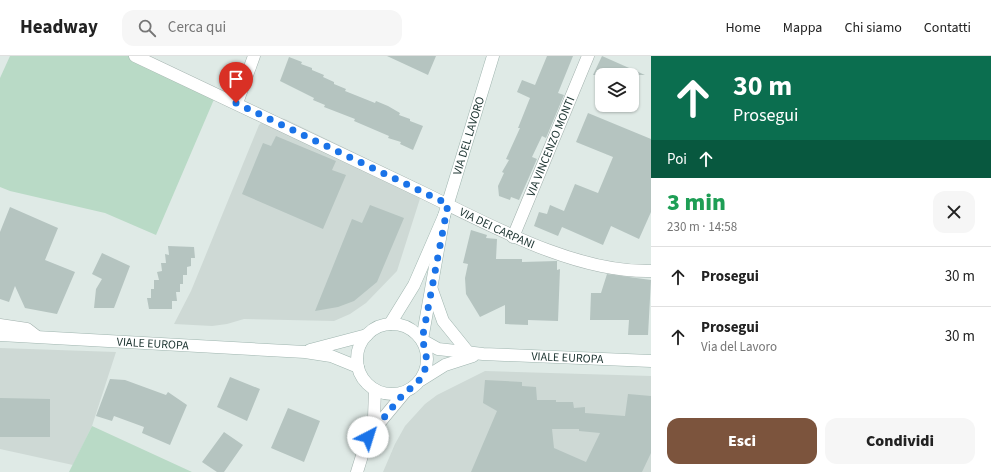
<!DOCTYPE html>
<html lang="it">
<head>
<meta charset="utf-8">
<style>
	body { margin:0; font-family:"Source Sans 3",sans-serif; background:#f6f6f6; color:#222; height:100vh; display:flex; flex-direction:column; font-size:15px; white-space:nowrap }
	* { box-sizing:border-box; margin:0 }
	p { font-size:13px; color:#767676 }
	.icon { flex:none; width:22px; height:22px; fill:none; stroke:currentColor; stroke-width:2; stroke-linecap:round; stroke-linejoin:round }
	.map { position:relative; flex:1; overflow:hidden }
	.side { display:flex; flex-direction:column; background:#fff; width:340px }
	.side>* { flex:none }
	.banner { background:#0b6e4f; color:#fff; overflow:hidden }
	.buttons { position:absolute; left:595px; top:12px; display:grid; gap:8px }
	.buttons a { display:grid; place-items:center; width:44px; height:44px; border-radius:8px; background:#fff; box-shadow:0 1px 3px #0004; font-size:20px }
	.pin { position:absolute; display:grid; place-items:center; width:34px; height:34px; color:#fff; margin:-41px -17px; border-radius:50% 50% 50% 0; rotate:-45deg; box-shadow:0 0 4px #0007 }
	.pin .icon { rotate:45deg }
	.me { position:absolute; width:44px; margin:-22px; rotate:40deg; stroke-linejoin:round; filter:drop-shadow(0 0 3px #0008) }
	.turn { display:flex; align-items:center; gap:14px; height:84px; padding:0 16px; font-size:18px }
	.turn .icon { width:52px; height:52px; stroke-width:2.5 }
	.turn b { display:block; font-size:28px; line-height:34px }
	.then { display:flex; align-items:center; height:38px; padding:0 16px; background:#0003; gap:8px; font-size:15px }
	.round { display:grid; place-items:center; flex:none; width:42px; height:42px; border-radius:12px; background:#f6f6f6 }
	.head { display:flex; align-items:center; justify-content:space-between; height:68px; padding:0 16px }
	h1 { font-size:24px; font-weight:800; line-height:30px; color:#1e9e55 }
	.button { display:flex; gap:8px; margin-top:auto; padding:8px 16px }
	.button a { flex:1; height:46px; border-radius:12px; background:#7c543d; color:#fff; font-size:16px; font-weight:800; line-height:46px; text-align:center }
	.button a+a { background:#f6f6f6; color:#222 }
	ul { padding:0; list-style:none }
	li { display:flex; align-items:center; gap:12px; height:60px; padding:0 16px; border-top:1px solid #e0e0e0 }
	li div { flex:1 }
	li b { display:block; font-size:15px }
	li em { font-style:normal }
	header { display:flex; align-items:center; gap:24px; box-sizing:border-box; height:56px; padding:0 20px; background:#fff; border-bottom:1px solid #e0e0e0 }
	header strong { font-size:19px }
	nav { display:flex; gap:22px; margin-inline-start:auto; font-size:14px }
	.search { width:280px; height:36px; background:#f6f6f6; display:flex; align-items:center; gap:10px; box-sizing:border-box; padding:0 14px; border-radius:12px; color:#767676; font-size:15px }
	main { display:flex; flex:1; min-height:0 }
	.map>svg:first-child { display:block }
</style>
</head>
<body>
<header>
<strong>Headway</strong>
<div class="search"><svg class="icon" aria-label="search" viewBox="0 0 24 24"><circle cx="10" cy="10" r="6"/><path d="M15 15l6 6"/></svg>Cerca qui</div>
<nav><a>Home</a><a>Mappa</a><a>Chi siamo</a><a>Contatti</a></nav>
</header>
<main>
<div class="map">
<svg width="651" height="416" viewBox="0 0 651 416">
	<rect width="100%" height="100%" fill="#dfeae6"/>
	<!-- built -->
	<path fill="#ced9d5" d="M274,61l11,2 139,67 -27,85 -31,32 -16,11 -16,7 -90,-2 -17,5 -15,2 -38,-2 17,-33 68,-166 4,-4z
		M0,292l116,4 -24,74 -19,39 -73,-16z
		M485,315l166,5v96h-268l12,-28 10,-18 20,-22 12,-9z"/>
	<!-- green -->
	<path fill="#b9dac6" d="M10,0h124l81,41 -59,138 -51,-22 -95,-22 -10,-4v-109z
		M92,370l100,46h-123z"/>
	<!-- building -->
	<path fill="#b5c4c0" fill-rule="evenodd" d="M387,0h49l-8,19z
		M547,0h26l-15,37 6,2 -18,43 -4,-2 -10,21 5,2 -18,41 -8,-3 -1,3 -11,-4 -1,-10 6,-13 -2,-1 7,-12 -3,-1 14,-31h-2l12,-30 -13,-6 5,-12 13,5z
		M602,0l43,19h-52z
		M289,1l13,5 -1,2 11,4v2l12,5 -1,2 11,5v2l12,5 -1,2 30,12 1,-2 12,5 12,7 -1,2 11,4v2l13,5 -10,24 -13,-6 1,-2 -13,-4 1,-2 -35,-15 1,-2 -31,-12 1,-2 -12,-5 1,-2 -34,-17z
		M588,57l63,26v73l-12,27 -28,-13 -8,19 -41,-18 -4,9 -24,-10 5,-14 8,2 3,-9 14,6 11,-27 23,9 15,-36 -37,-15z
		M276,80l60,25 -4,9 14,5 -23,54 -81,-35 21,-51 8,3z
		M370,149l34,13 -27,64 -23,19 -16,6 -23,4 37,-92 10,4z
		M10,151l48,21 -13,32 30,12 -18,42 -32,-6 -10,-22 -6,16 -9,-3v-67z
		M471,174l16,5 -1,3 11,1 -1,20h26v3l35,-1v9l3,-1 -2,52 -30,-1v5l-23,-1v-19l-25,12 -14,-23 -1,-16 3,-14 -5,-1z
		M168,190l26,1 1,11h-4v8l-4,1v8h-4v9h-3v8h-4l1,9h-5v8h-23l-2,-11h4v-9h3v-9h5l-2,-8 5,-1 -1,-8h5l-1,-9 4,1z
		M102,197l28,13 -16,42h-20l2,-19 6,-10 -10,-5z
		M607,218l44,6 -3,55h-20l1,-15h-39l1,-27h10z
		M230,321l30,12 -13,32 -30,-14z
		M110,323l15,1 41,15 2,-3 19,13 -17,40 -28,-12 2,-6 -30,-11 -2,5 -16,-5z
		M485,324l37,2v4l14,1 1,13h19v2h17l1,6 11,-1v6l40,3 3,-22 23,2v57l-9,19h-171l26,-61 -14,-8zM552,373h27v2l21,2 -14,29 -32,-14z
		M0,342l50,1v38h-50z
		M288,352l32,13 -16,41 -33,-14z
		M224,376l19,13 -19,27h-7l-15,-10z"/>
	<g fill="none" stroke-linecap="round" stroke-linejoin="round">
		<!-- street casing -->
		<g stroke="#a2b1ad" stroke-width="13">
			<g id="street">
				<path id="s1" d="M135,0c90,42 180,85 270,128 73,34 164,89 246,87"/>
				<path d="M237,47l17,-47"/>
				<path id="s2" d="M513,181l75,-181"/>
				<path d="M0,269l27,4 9,7"/>
				<path d="M371,377l34,-41"/>
				<path d="M357,416l17,-55 1,-27"/>
			</g>
		</g>
		<!-- secondary casing -->
		<g stroke="#9fb5af" stroke-width="13">
			<g id="secondary">
				<path id="s3" d="M444,160l-22,124 16,9 45,5 168,7"/>
				<path d="M432,234l11,31 25,31"/>
				<path id="s4" d="M390,268l24,-39 30,-69 49,-160"/>
				<circle cx="392" cy="303" r="35"/>
				<path id="s5" d="M0,279l305,17 26,4 27,11"/>
				<path d="M310,294l57,-15"/>
				<path d="M421,324l24,-15 28,-9"/>
			</g>
		</g>
		<!-- street -->
		<use href="#street" stroke="#fff" stroke-width="12"/>
		<!-- secondary -->
		<use href="#secondary" stroke="#fff" stroke-width="12"/>
	</g>
	<g fill="none" stroke-linecap="round" stroke-linejoin="round">
		<!-- route -->
		<path stroke="#1a73e8" stroke-width="7" stroke-dasharray="0 12.6" d="M236,47l212,101 -26,136c9,22 4,40 -17,52l-37,45"/>
	</g>
	<g text-anchor="middle" stroke-width="4" stroke-linejoin="round" paint-order="stroke">
		<!-- street labels -->
		<g font-size="12" fill="#213835" stroke="#f0f6f4">
			<text dy="4" stroke="none"><textPath href="#s4" startOffset="205">VIA DEL LAVORO</textPath></text>
			<text dy="4" stroke="none"><textPath href="#s2" startOffset="98">VIA VINCENZO MONTI</textPath></text>
			<text dy="4" stroke="none"><textPath href="#s1" startOffset="401">VIA DEI CARPANI</textPath></text>
			<text dy="4" stroke="none"><textPath href="#s5" startOffset="153">VIALE EUROPA</textPath></text>
			<text dy="4" stroke="none"><textPath href="#s3" startOffset="274">VIALE EUROPA</textPath></text>
		</g>
	</g>
</svg>
<div class="buttons">
<a><svg class="icon" aria-label="layers" viewBox="0 0 24 24"><path d="M12 4l9 5-9 5-9-5zM3 14l9 5 9-5"/></svg></a>
</div>
<div class="pin" style="left:236px;top:47px;background:#d93025"><svg class="icon" aria-label="arrive" viewBox="0 0 24 24"><path d="M6 21V4h12l-3 4 3 4H6"/></svg></div>
<svg class="me" style="left:368px;top:381px" viewBox="-20 -20 40 40"><circle r="19" fill="#fff"/><path d="M0-13L10 11 0 6-10 11z" fill="#1a73e8"/></svg>
</div>
<section class="side">
<div class="banner">
<div class="turn"><svg class="icon" aria-label="ahead" viewBox="0 0 24 24"><path d="M12 20V5M6 11l6-6 6 6"/></svg><div><b>30 m</b>Prosegui</div></div>
<div class="then">Poi<svg class="icon" aria-label="ahead" viewBox="0 0 24 24"><path d="M12 20V5M6 11l6-6 6 6"/></svg></div>
</div>
<div class="head"><div><h1>3 min</h1><p>230 m · 14:58</p></div><a class="round"><svg class="icon" aria-label="close" viewBox="0 0 24 24"><path d="M6 6l12 12M18 6L6 18"/></svg></a></div>
<ul>
<li><svg class="icon" aria-label="ahead" viewBox="0 0 24 24"><path d="M12 20V5M6 11l6-6 6 6"/></svg><div><b>Prosegui</b></div><em>30 m</em></li>
<li><svg class="icon" aria-label="ahead" viewBox="0 0 24 24"><path d="M12 20V5M6 11l6-6 6 6"/></svg><div><b>Prosegui</b><p>Via del Lavoro</p></div><em>30 m</em></li>
</ul>
<div class="button"><a>Esci</a><a>Condividi</a></div>
</section>
</main>
</body>
</html>
